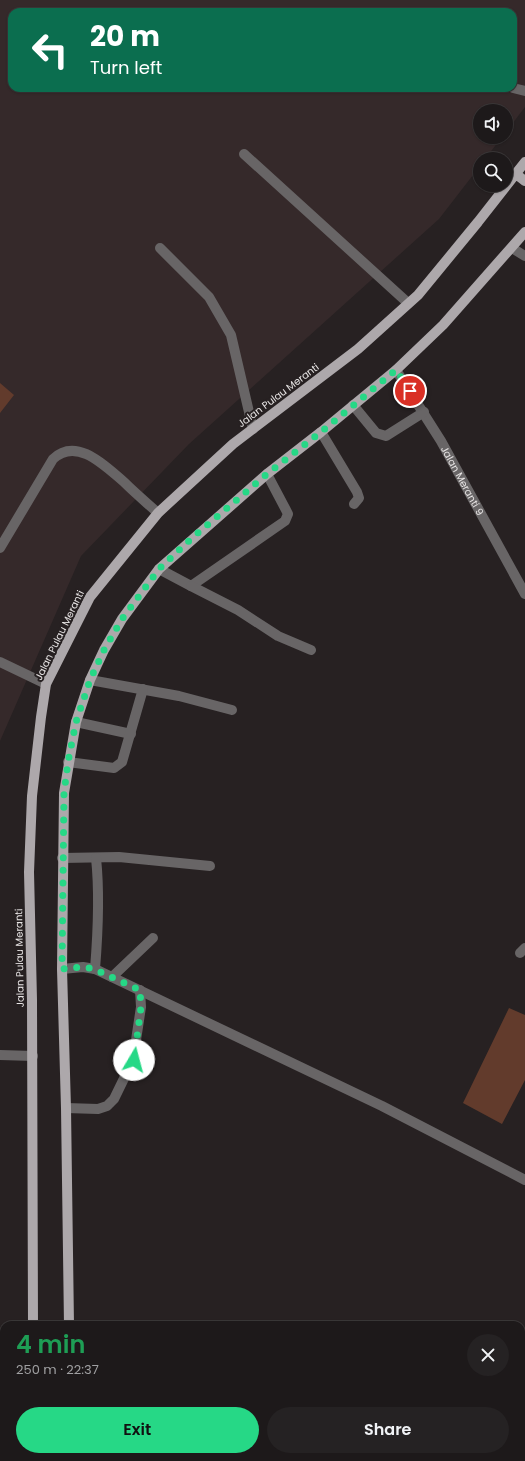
<!DOCTYPE html>
<html lang="en">
<head>
<meta charset="utf-8">
<style>
	body { margin:0; font-family:Poppins,sans-serif; background:#252223; color:#f1f3f6; height:100vh; display:flex; flex-direction:column; font-size:15px; white-space:nowrap }
	* { box-sizing:border-box; margin:0 }
	p { font-size:13px; color:#a0a0a2 }
	.icon { flex:none; width:22px; height:22px; fill:none; stroke:currentColor; stroke-width:2; stroke-linecap:round; stroke-linejoin:round }
	.map { position:relative; flex:1; overflow:hidden }
	.side { position:absolute; left:0px; top:1321px; width:525px; height:140px; display:flex; flex-direction:column; background:#1d191a; border-radius:12px 12px 0 0; box-shadow:0 1px 3px #0004,0 0 0 1px #3b3839 }
	.side>* { flex:none }
	.top-card { position:absolute; left:8px; top:8px; width:509px; height:84px; border-radius:12px; box-shadow:0 1px 3px #0004,0 0 0 1px #3b3839; background:#0b6e4f; color:#fff; overflow:hidden }
	.controls { position:absolute; left:473px; top:104px; display:grid; gap:8px }
	.controls a { display:grid; place-items:center; width:40px; height:40px; border-radius:50%; background:#1d191a; box-shadow:0 1px 3px #0004,0 0 0 1px #3b3839; font-size:20px }
	.pin { position:absolute; display:grid; place-items:center; width:34px; height:34px; color:#fff; margin:-17px; border:2px solid #fff; border-radius:50%; box-shadow:0 1px 4px #0007 }
	.me { position:absolute; width:44px; margin:-22px; rotate:8deg; stroke-linejoin:round; filter:drop-shadow(0 0 3px #0008) }
	.turn { display:flex; align-items:center; gap:14px; height:84px; padding:0 16px; font-size:18px }
	.turn .icon { width:52px; height:52px; stroke-width:2.5 }
	.turn b { display:block; font-size:28px; line-height:34px }
	.round { display:grid; place-items:center; flex:none; width:42px; height:42px; border-radius:21px; background:#252223 }
	.head { display:flex; align-items:center; justify-content:space-between; height:68px; padding:0 16px }
	h1 { font-size:24px; font-weight:600; line-height:30px; color:#1e9e55 }
	.cta { display:flex; gap:8px; margin-top:auto; padding:8px 16px }
	.cta a { flex:1; height:46px; border-radius:24px; background:#26d886; color:#111; font-size:16px; font-weight:600; line-height:46px; text-align:center }
	.cta a+a { background:#252223; color:#f1f3f6 }
	.map>svg:first-child { display:block }
</style>
</head>
<body>
<div class="map">
<svg width="525" height="1461" viewBox="0 0 525 1461">
	<rect width="100%" height="100%" fill="#272122"/>
	<!-- built -->
	<path fill="#35292a" fill-rule="evenodd" d="M0,0h525v107l-19,25v-21h-26v26h22l-17,22h-5v7l-41,53 -250,225 -108,112 -81,185zM12,12h501v76h-501z"/>
	<!-- building -->
	<path fill="#623b2c" d="M0,383l14,12 -14,18z
		M509,1008l16,7v65l-23,44 -39,-21z"/>
	<g fill="none" stroke-linecap="round" stroke-linejoin="round">
		<!-- minor -->
		<g stroke="#686566" stroke-width="10">
			<path d="M513,88l12,3"/>
			<path d="M244,154l164,149"/>
			<path d="M160,248l49,49 22,38 22,94"/>
			<path d="M512,248l13,8"/>
			<path id="s1" d="M396,370l45,71 84,153"/>
			<path d="M353,405l23,28 10,3 38,-24"/>
			<path d="M321,432l36,60 2,6 -5,6"/>
			<path d="M0,548l53,-89c24,-23 53,8 71,23 11,11 23,21 34,31"/>
			<path d="M159,569l32,17 94,-65 3,-7 -2,-4 -19,-36"/>
			<path d="M191,586l47,24 40,26 33,14"/>
			<path d="M0,662l46,22"/>
			<path d="M90,680l89,16 53,14"/>
			<path d="M76,722l55,12"/>
			<path d="M68,762l46,6 8,-6 21,-73"/>
			<path d="M62,858l57,-1 91,9"/>
			<path d="M520,953l5,-5"/>
			<path d="M62,969l21,-2 12,2 287,137 143,74"/>
			<path d="M95,969c3,-37 5,-74 1,-111"/>
			<path d="M112,977l41,-39"/>
			<path d="M0,1055l33,1"/>
			<path d="M66,1108l32,1 9,-3 7,-7 19,-39 8,-53 -1,-17"/>
			<path d="M450,1457l7,4"/>
		</g>
		<!-- major -->
		<path stroke="#ada8ab" stroke-width="10" d="M516,174l9,7
			M33,1325l-1,-325 -3,-128 3,-76 9,-79 5,-33 44,-87 68,-84 75,-69 125,-95 60,-54 60,-73 47,-60
			M69,1325l-3,-217 -4,-139 2,-176 12,-71 14,-42 14,-30 18,-31 37,-50 108,-95 54,-42 75,-62 47,-45 82,-93
			M0,1460l4,-11
			M35,1461l2,-4"/>
	</g>
	<g fill="none" stroke-linecap="round" stroke-linejoin="round">
		<!-- route -->
		<path stroke="#26d886" stroke-width="7" stroke-dasharray="0 12.6" d="M134,1060l7,-53 -1,-17 -46,-21 -11,-2 -21,2 2,-176 4,-31 8,-40 14,-42 14,-30 18,-31 37,-50 33,-31 75,-64 54,-42 75,-62 14,21"/>
	</g>
	<g text-anchor="middle" stroke-width="4" stroke-linejoin="round" paint-order="stroke">
		<!-- street labels -->
		<g font-size="10" fill="#e8e5e5" stroke="#272122">
			<text transform="translate(278 395) rotate(-37)" y="4">Jalan Pulau Meranti</text>
			<text dy="4" stroke="none"><textPath href="#s1" startOffset="129">Jalan Meranti 9</textPath></text>
			<text transform="translate(59 635) rotate(-64)" y="4">Jalan Pulau Meranti</text>
			<text transform="translate(19 958) rotate(-91)" y="4">Jalan Pulau Meranti</text>
		</g>
	</g>
</svg>
<div class="controls">
<a><svg class="icon" aria-label="sound" viewBox="0 0 24 24"><path d="M4 9h4l5-4v14l-5-4H4zM17 9q2 3 0 6"/></svg></a>
<a><svg class="icon" aria-label="search" viewBox="0 0 24 24"><circle cx="10" cy="10" r="6"/><path d="M15 15l6 6"/></svg></a>
</div>
<div class="pin" style="left:410px;top:391px;background:#d93025"><svg class="icon" aria-label="arrive" viewBox="0 0 24 24"><path d="M6 21V4h12l-3 4 3 4H6"/></svg></div>
<svg class="me" style="left:134px;top:1060px" viewBox="-20 -20 40 40"><circle r="19" fill="#fff"/><path d="M0-13L10 11 0 6-10 11z" fill="#26d886"/></svg>
<div class="top-card">
<div class="turn"><svg class="icon" aria-label="left" viewBox="0 0 24 24"><path d="M17 20v-9H6M10 6l-5 5 5 5"/></svg><div><b>20 m</b>Turn left</div></div>
</div>
<section class="side">
<div class="head"><div><h1>4 min</h1><p>250 m · 22:37</p></div><a class="round"><svg class="icon" aria-label="close" viewBox="0 0 24 24"><path d="M6 6l12 12M18 6L6 18"/></svg></a></div>
<div class="cta"><a>Exit</a><a>Share</a></div>
</section>
</div>
</body>
</html>
